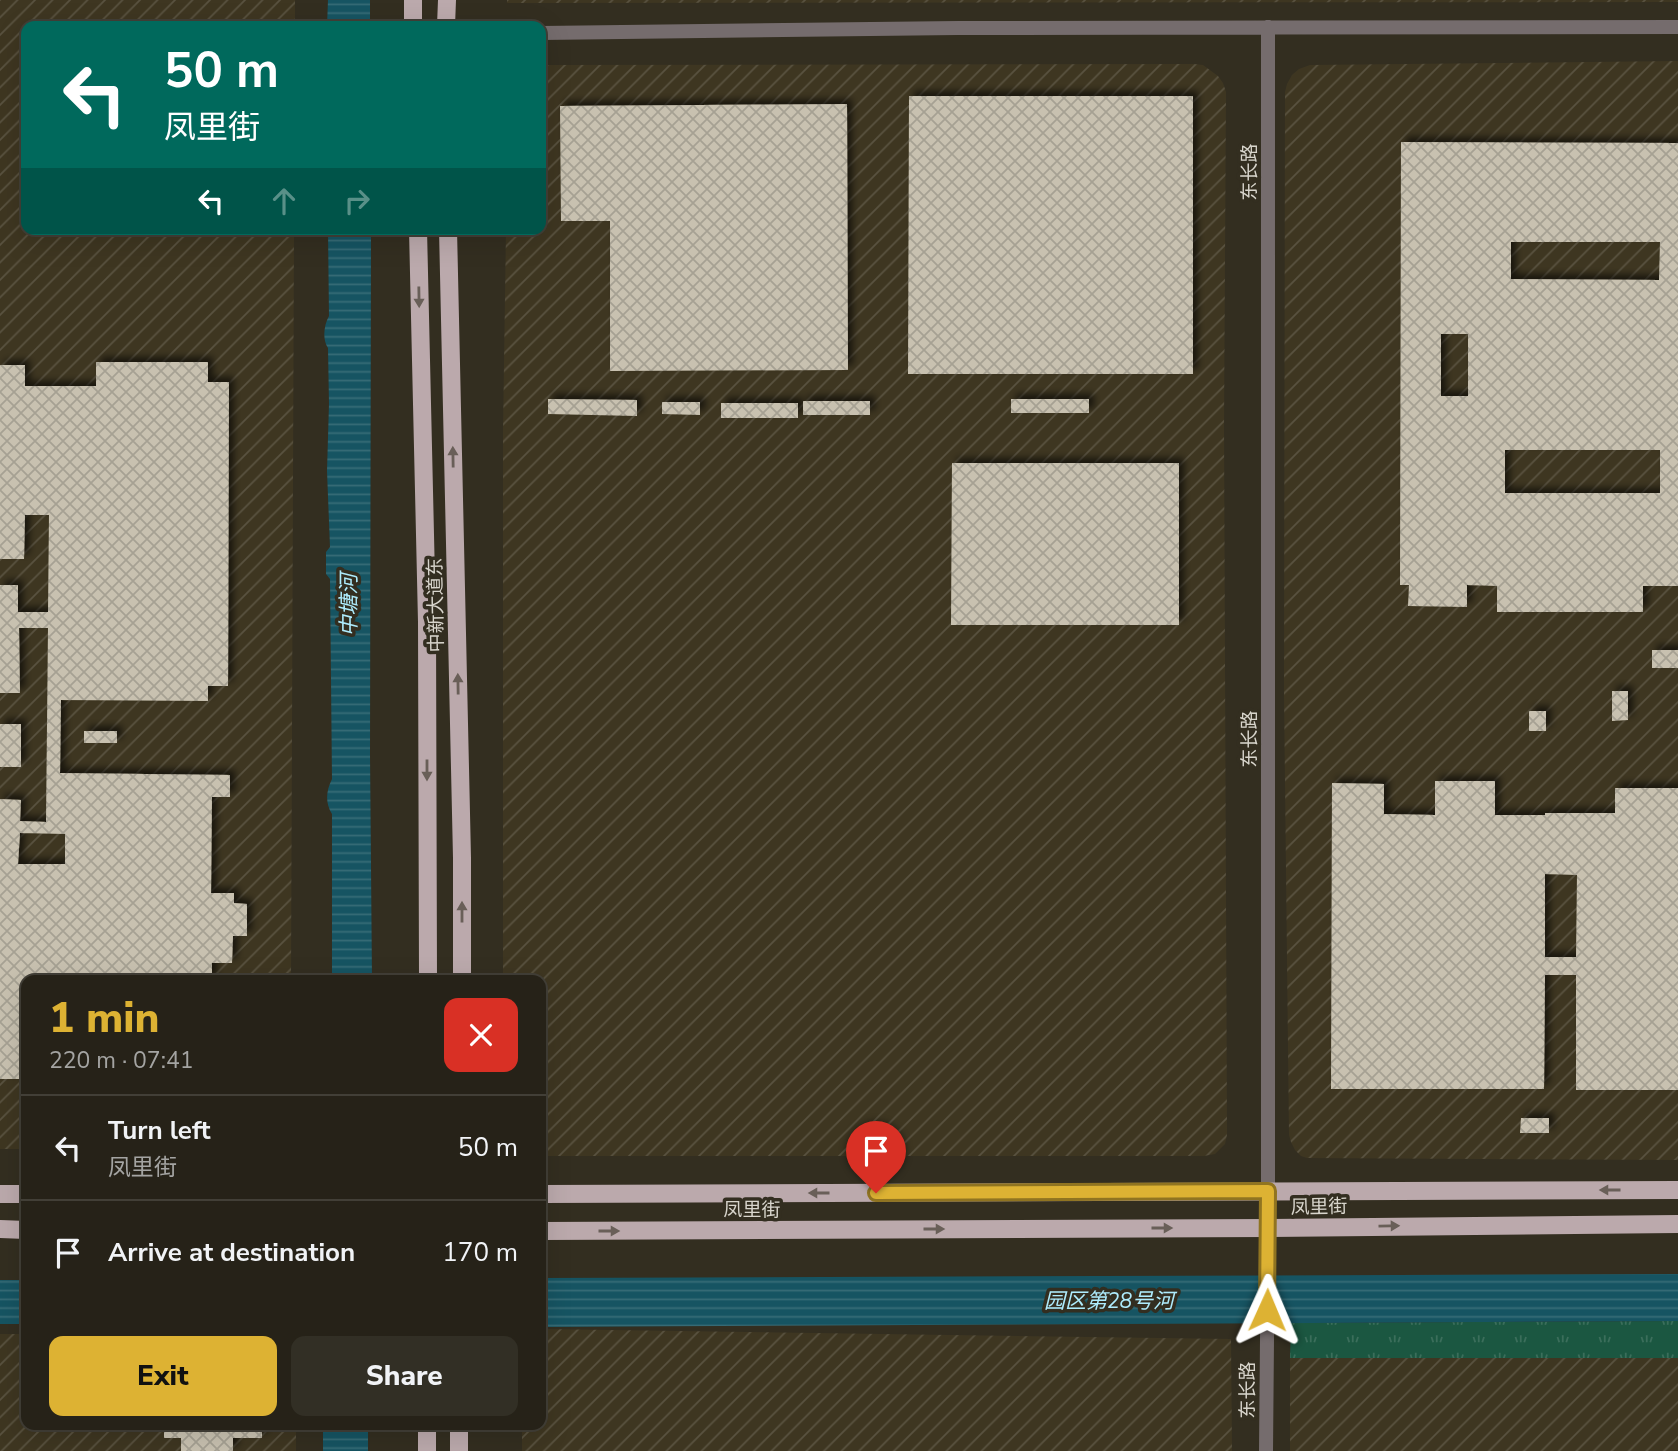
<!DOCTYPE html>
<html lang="en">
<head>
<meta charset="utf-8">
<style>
	body { margin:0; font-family:"Nunito Sans","Noto Sans SC",sans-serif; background:#322f25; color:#f1f3f6; height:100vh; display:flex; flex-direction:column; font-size:26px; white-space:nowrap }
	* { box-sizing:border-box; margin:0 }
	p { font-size:23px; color:#a4a4a2 }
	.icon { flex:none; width:38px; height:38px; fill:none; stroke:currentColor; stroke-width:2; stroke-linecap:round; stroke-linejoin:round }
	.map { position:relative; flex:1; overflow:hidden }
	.panel { position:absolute; left:21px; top:975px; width:525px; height:455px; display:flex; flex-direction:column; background:#262218; border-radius:14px; box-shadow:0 7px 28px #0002,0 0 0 2px #423f37 }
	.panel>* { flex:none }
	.banner { position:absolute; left:21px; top:21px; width:525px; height:214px; border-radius:14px; box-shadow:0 7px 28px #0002,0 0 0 2px #423f37; background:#00695c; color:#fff; overflow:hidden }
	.pin { position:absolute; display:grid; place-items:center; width:60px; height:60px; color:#fff; margin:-72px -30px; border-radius:50% 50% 50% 0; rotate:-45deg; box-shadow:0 0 7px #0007 }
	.pin .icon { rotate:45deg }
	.me { position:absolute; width:77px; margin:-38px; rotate:1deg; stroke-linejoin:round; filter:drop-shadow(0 0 5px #0008) }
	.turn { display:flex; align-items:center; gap:24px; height:147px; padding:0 28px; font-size:32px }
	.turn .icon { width:91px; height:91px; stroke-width:2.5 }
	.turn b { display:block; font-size:49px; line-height:60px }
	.lanes { display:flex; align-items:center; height:66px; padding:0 28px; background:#0003; justify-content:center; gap:35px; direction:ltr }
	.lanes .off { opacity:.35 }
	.round { display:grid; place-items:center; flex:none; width:74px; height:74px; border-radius:14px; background:#322f25 }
	.headline { display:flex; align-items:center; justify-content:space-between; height:119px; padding:0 28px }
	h1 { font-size:42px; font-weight:800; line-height:52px; color:#ddb233 }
	.button { display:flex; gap:14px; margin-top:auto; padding:14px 28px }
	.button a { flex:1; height:80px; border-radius:14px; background:#ddb233; color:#111; font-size:28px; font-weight:800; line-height:80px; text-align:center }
	.button a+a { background:#322f25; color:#f1f3f6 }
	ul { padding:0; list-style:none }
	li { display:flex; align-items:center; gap:21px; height:105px; padding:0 28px; border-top:2px solid #423f37 }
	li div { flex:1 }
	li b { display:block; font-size:26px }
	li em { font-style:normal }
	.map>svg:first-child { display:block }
</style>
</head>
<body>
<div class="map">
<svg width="1678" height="1451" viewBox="0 0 1678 1451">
	<defs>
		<pattern id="industrial-furrows" width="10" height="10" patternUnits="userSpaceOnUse" patternTransform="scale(1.75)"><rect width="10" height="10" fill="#3e3621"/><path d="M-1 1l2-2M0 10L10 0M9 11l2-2" fill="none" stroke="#595240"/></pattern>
		<pattern id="grass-tufts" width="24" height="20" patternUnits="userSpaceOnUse" patternTransform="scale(1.75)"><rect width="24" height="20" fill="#1b5741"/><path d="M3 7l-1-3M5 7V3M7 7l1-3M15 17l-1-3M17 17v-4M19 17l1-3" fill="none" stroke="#3b6e5b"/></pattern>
		<pattern id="water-rules" width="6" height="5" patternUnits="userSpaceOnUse" patternTransform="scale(1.75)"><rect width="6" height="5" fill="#165462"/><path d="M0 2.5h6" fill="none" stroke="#376c77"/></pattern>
		<pattern id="building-cross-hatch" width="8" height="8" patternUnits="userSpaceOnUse" patternTransform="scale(1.75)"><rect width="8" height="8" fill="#c8c1b0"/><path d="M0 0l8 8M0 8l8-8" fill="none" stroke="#a6a193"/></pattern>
		<filter id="shadow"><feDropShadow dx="5" dy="-5" stdDeviation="3.5" flood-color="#0009"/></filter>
	</defs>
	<rect width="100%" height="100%" fill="#332e20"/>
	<!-- industrial -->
	<path fill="url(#industrial-furrows)" d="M0,0h295v26h-269v203h268l-3,751h-265v169h-26z
		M507,0h1171v2l-1171,1z
		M1678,61v1099l-371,-2 -6,-2 -6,-6 -4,-8 -2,-7 -5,-441 1,-602 2,-8 5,-9 7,-6 11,-4z
		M1194,64l9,1 15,11 5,7 3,9 -2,334 3,709 -2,9 -10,10 -11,2h-663v-176h-38v-548l3,-203h35v-164z
		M541,1329l690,10 1,112h-710v-26l19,-1z
		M0,1334h26v90l270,1v26h-296z
		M1678,1357v94h-388v-93z"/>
	<!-- grass -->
	<path fill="url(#grass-tufts)" d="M1678,1321v37h-388l1,-35z"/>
	<!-- water -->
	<path fill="url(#water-rules)" d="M328,0h42v26h-43z
		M328,229h43l-1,525 2,226h-40v-166c-7,-11 -6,-23 0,-35l-2,-200 -4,-5v-22l4,-5 -3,-76 2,-67 -1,-56c-6,-9 -4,-23 1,-32z
		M1678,1274v47l-1137,6v-49z
		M0,1280h26v44h-26z
		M323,1425h45v26h-45z"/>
	<!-- building -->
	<path fill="url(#building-cross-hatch)" fill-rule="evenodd" filter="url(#shadow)" d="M909,96h284v278h-285z
		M847,104l1,266 -238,1v-150h-49l-1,-115z
		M1401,142l277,1v443h-35v26h-146v-26l-30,-1v22l-59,-1 1,-21h-9zM1511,242h149l-1,38 -148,-1zM1441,334h27v62h-27zM1505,450h155v43h-155z
		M96,362h112v20h21l-1,304h-20v15l-147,-1 -1,73 170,2v22h-18l-1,96h23v10l13,1v32h-14l-1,27h-20v17h-186v99h-26v-280l21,1 -1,21 26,1 2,-194h-29l1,65h-20v-108h18v27h30l1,-97h-24l-1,44h-24v-194h25v21h71zM20,833l45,1v30h-47z
		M548,399l89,1v16l-89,-2z
		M1011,399h78v14h-78z
		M803,401h67v14h-67z
		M662,402h38v13l-38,-1z
		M721,403h77v15h-77z
		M952,463h227v162h-228z
		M1652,650h26v18h-26z
		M1612,691h16v29l-16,1z
		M1529,711h17v20h-17z
		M0,724h21v43h-21z
		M84,731h33v12h-33z
		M1435,781h60v34h50v-2h70v-25h63v302h-102v-115h-31l-1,114h-213l1,-306 52,1v30l51,1zM1545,874l32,1 -1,82h-31z
		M1521,1118h28v15h-29z
		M164,1424h98v14h-29v13h-52v-13h-17z"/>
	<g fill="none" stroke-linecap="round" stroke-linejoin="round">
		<!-- tertiary -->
		<path stroke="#756c6d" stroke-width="14" d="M541,33l417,-5 720,-1
			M1266,1451l2,-223v-1201"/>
		<!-- primary -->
		<path stroke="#bba9ac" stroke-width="18" d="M413,0v26
			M446,26l1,-26
			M418,229l9,393 1,358
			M448,229l14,629v122
			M0,1194h26
			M541,1194l1137,-4
			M0,1229l26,1
			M541,1231l727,-3 410,-4
			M427,1451v-27
			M459,1451v-27"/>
	</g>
	<!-- one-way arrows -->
	<defs><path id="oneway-solid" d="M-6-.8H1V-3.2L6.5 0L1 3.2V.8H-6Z" transform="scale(1.75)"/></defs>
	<g fill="#695f58">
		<use href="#oneway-solid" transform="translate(419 297) rotate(89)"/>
		<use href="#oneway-solid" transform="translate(453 457) rotate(-91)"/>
		<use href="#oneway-solid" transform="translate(458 684) rotate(-91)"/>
		<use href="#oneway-solid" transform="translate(427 770) rotate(90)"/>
		<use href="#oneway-solid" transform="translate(462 912) rotate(-90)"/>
		<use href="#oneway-solid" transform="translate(1610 1190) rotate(180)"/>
		<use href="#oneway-solid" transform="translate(819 1193) rotate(180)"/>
		<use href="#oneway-solid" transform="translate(1389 1226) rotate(-1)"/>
		<use href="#oneway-solid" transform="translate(1162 1228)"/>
		<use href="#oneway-solid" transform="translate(934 1229)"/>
		<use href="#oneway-solid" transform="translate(609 1231)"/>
	</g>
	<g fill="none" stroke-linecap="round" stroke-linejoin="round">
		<!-- route casing -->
		<g stroke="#907421" stroke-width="18">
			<path id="route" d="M876,1193l392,-2 -1,119"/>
		</g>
		<!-- route -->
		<use href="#route" stroke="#ddb233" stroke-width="12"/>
	</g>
	<g text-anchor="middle" stroke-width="7" stroke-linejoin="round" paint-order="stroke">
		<!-- street labels -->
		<g font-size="19" fill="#d8d5cc" stroke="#332e20">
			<text transform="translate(1249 172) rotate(-90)" y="7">东长路</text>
			<text transform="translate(435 605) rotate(-91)" y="7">中新大道东</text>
			<text transform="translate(1249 739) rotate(-90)" y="7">东长路</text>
			<text transform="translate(1319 1206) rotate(-1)" y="7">凤里街</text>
			<text x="752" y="1216">凤里街</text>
			<text transform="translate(1247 1390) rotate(-90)" y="7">东长路</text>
		</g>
		<!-- water labels -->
		<g font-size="21" font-style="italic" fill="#aeecfd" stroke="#332e20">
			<text transform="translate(349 605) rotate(-90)" y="7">中塘河</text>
			<text x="1109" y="1308">园区第28号河</text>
		</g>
	</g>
</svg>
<div class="pin" style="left:876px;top:1193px;background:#d93025"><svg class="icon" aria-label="arrive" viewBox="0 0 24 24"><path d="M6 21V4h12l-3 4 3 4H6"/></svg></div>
<svg class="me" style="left:1267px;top:1310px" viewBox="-20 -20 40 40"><path d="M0-17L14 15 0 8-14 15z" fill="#ddb233" stroke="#fff" stroke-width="4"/></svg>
<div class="banner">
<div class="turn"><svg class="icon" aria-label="left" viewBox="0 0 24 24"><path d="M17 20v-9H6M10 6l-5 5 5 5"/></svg><div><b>50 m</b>凤里街</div></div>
<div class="lanes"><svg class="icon" aria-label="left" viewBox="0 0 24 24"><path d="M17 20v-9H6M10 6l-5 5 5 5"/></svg><svg class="icon off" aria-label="ahead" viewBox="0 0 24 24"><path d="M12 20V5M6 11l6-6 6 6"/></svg><svg class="icon off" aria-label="right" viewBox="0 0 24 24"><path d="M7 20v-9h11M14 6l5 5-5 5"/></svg></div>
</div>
<section class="panel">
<div class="headline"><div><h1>1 min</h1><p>220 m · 07:41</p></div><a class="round" style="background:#d93025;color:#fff"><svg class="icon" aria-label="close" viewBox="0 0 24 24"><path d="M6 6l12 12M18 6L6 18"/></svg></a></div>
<ul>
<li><svg class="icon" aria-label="left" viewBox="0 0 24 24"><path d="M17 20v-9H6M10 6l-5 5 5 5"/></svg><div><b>Turn left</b><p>凤里街</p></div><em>50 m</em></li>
<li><svg class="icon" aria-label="arrive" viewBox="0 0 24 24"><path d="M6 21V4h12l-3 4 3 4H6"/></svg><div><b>Arrive at destination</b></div><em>170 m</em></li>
</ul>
<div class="button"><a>Exit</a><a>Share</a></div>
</section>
</div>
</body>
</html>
